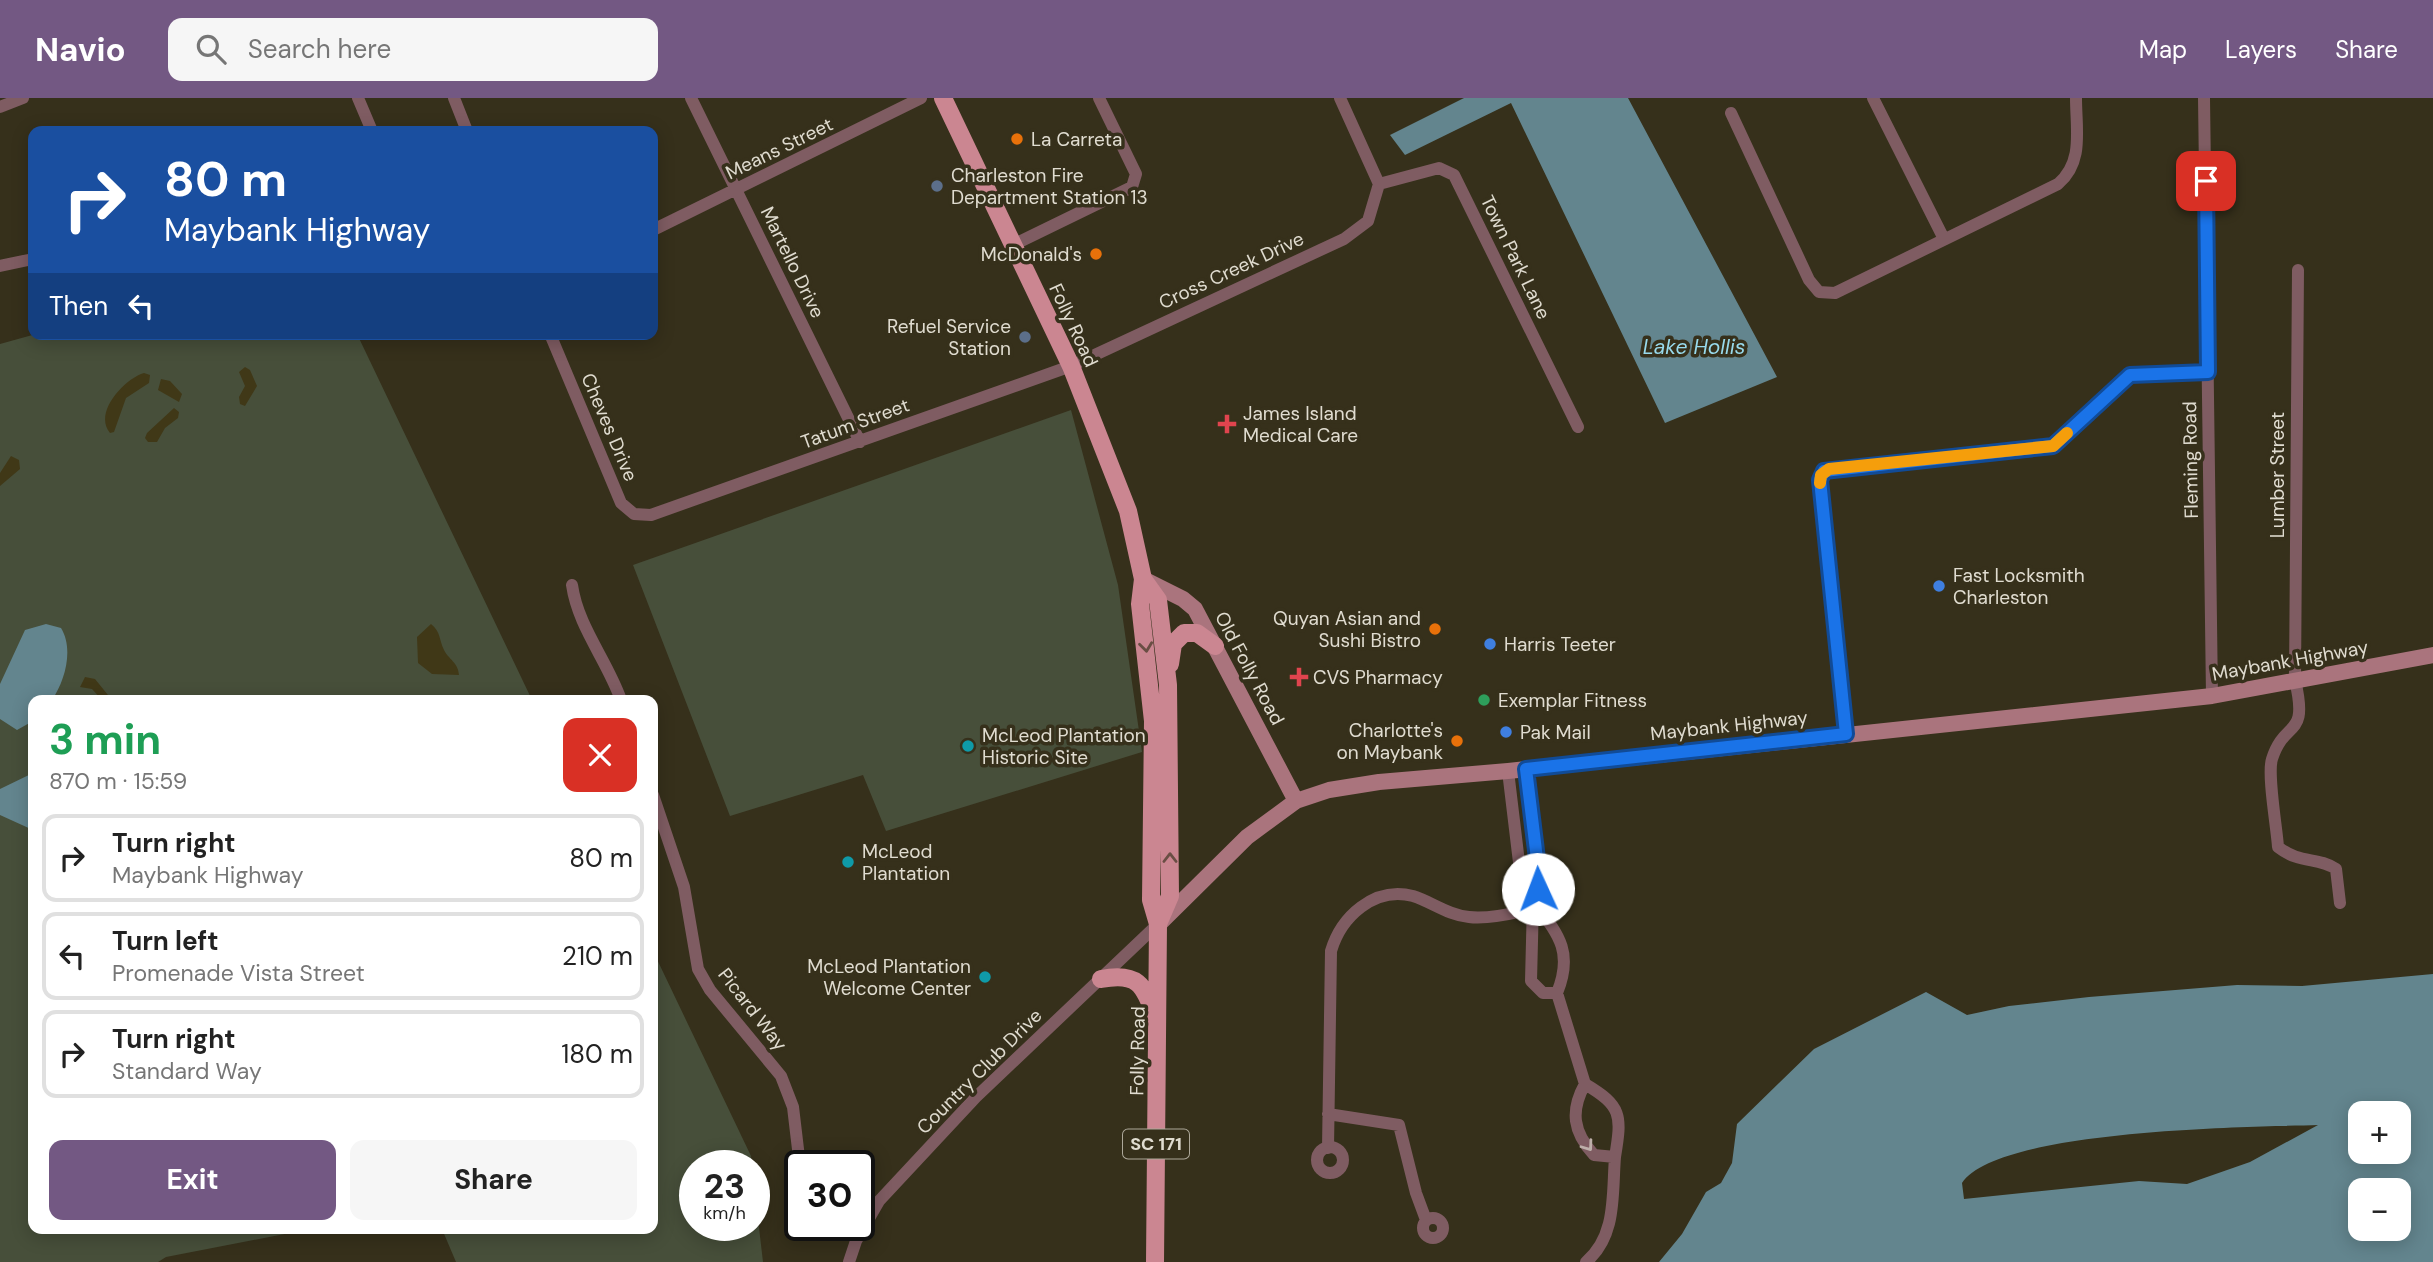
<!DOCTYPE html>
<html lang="en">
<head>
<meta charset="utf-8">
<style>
	body { margin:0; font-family:"DM Sans",sans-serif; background:#f6f6f6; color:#222; height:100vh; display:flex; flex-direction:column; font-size:26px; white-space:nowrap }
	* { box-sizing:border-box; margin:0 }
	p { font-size:23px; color:#767676 }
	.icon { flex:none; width:38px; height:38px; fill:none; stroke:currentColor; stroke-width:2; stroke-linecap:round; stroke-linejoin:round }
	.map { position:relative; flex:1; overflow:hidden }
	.side { position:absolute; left:28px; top:597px; width:630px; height:539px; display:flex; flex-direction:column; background:#fff; border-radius:14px; box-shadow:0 4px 18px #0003 }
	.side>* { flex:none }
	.top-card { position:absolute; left:28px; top:28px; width:630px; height:214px; border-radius:14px; box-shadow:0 4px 18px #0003; background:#1a4fa0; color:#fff; overflow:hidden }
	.controls { position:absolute; left:2348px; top:1003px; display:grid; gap:14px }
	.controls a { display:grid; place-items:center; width:63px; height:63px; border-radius:14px; background:#fff; box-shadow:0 4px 18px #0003; font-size:35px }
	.speed { position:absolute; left:679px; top:1052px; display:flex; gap:14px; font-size:35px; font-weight:700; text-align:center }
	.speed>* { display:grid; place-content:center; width:91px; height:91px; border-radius:50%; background:#fff; box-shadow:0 4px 18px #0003; line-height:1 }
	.speed small { font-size:18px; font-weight:400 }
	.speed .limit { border:4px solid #111; border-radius:10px; background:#fff; color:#111 }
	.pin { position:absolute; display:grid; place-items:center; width:60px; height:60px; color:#fff; margin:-30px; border-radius:14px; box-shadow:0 4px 10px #0006 }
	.me { position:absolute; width:77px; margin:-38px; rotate:358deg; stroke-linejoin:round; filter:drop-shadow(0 0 5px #0008) }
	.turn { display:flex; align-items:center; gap:24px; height:147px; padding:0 21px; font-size:32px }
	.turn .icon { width:91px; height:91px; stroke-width:2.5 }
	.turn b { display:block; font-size:49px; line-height:60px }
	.then { display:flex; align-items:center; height:66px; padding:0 21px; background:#0003; gap:14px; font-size:26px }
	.round { display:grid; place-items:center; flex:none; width:74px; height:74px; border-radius:14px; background:#f6f6f6 }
	.summary { display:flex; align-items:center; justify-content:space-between; height:119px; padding:0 21px }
	h1 { font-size:42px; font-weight:700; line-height:52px; color:#1e9e55 }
	.primary-button { display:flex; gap:14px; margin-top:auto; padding:14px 21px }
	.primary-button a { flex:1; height:80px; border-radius:14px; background:#735883; color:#fff; font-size:28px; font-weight:700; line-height:80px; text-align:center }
	.primary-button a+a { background:#f6f6f6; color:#222 }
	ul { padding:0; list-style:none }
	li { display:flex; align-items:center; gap:21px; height:88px; margin:0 14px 10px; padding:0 7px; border:4px solid #e0e0e0; border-radius:14px }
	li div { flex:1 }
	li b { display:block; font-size:26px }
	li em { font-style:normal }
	header { display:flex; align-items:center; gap:42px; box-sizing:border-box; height:98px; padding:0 35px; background:#735883; color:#fff }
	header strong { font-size:33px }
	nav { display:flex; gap:38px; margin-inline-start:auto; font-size:24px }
	.search { width:490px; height:63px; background:#f6f6f6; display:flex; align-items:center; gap:18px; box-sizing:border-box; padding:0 24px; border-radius:14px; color:#767676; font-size:26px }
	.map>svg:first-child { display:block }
</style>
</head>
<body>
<header>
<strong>Navio</strong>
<div class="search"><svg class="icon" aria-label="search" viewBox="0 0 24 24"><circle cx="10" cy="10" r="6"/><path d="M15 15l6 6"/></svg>Search here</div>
<nav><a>Map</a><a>Layers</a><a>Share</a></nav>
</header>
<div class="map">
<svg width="2433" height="1164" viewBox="0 0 2433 1164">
	<rect width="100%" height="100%" fill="#36301b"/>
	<!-- green -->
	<path fill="#474f3a" d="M36,236h321l175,366h-499v528l277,1 -144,28 -8,5h-158v-918z
		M1071,312l47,175 24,167 -256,79 -23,-56 -133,41 -97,-251z
		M653,853l98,205 1,9 -57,1v59h59v-40l9,77h-307l-14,-33 211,-1z"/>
	<!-- sand -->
	<path fill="#403817" d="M245,269l5,3 7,16 -12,20 -5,-2 -1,-7 6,-11 -6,-14z
		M144,275l6,2 -1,8 -23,15 -12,34 -4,1c-17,-20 14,-54 34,-60z
		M161,281l9,2 12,13 -3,8 -21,-12z
		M174,310l5,4 -1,6 -13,10 -8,14h-9l-3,-4 2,-5z
		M11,358l8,4 1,9 -20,17v-13z
		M431,526c10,8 8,16 13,26 5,10 14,12 15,25l-27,-1 -14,-11 -1,-26z
		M85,579l10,2 17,21h-10l-10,-11 -12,-2z"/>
	<!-- water -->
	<path fill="#63858e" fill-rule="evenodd" d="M1464,0h164l149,279 -112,46 -154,-320 -106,52 -15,-20z
		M46,526l15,4c13,21 4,53 -9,72h-19v21l-16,9 -17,-11v-35l25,-54z
		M33,675v57l-33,-15v-26z
		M2433,876v288h-774l23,-28 24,-42 15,-9 11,-20 5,-39 77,-75 112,-57 41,23 42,-9 80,-9 148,-12 65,1zM2399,1015v39h-38v-39zM2318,1027l-68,37 -63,22 -48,-3 -175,18 -2,-16c35,-54 289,-56 356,-58zM2399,1092v38h-38v-38z"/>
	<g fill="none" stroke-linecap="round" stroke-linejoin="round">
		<!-- minor -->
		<path stroke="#7f5c62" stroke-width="12" d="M358,0l14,33
			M454,0l13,33
			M691,0l169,344
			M1340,0l39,86
			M1873,0l71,141
			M2204,0l8,598
			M0,9l23,-9
			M1731,15l78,167 10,12 16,1 223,-109c26,-22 18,-54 18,-86
			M1379,86l60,-16 15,7 124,252
			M653,132l268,-132
			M1013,147l119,-58 4,-13 -37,-76
			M0,168l33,-7
			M2298,172l-3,410c14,60 -10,38 -23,79 -5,15 5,70 6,88 23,18 39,9 58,22l4,34
			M550,236l71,169 13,11 17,1 420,-149 273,-127 24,-18 11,-37
			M572,487c6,42 35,75 49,115
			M1846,636l-26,-254 2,-7 7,-4 224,-23 77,-71 78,-3
			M1508,673l13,108 12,22 6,-26 -13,-106
			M653,697l31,92 14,82 12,21 71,86 12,31 7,59
			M1533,803c25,33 41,50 24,92h-14l-12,-12z
			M1557,895l28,91c37,22 37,31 30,73l-21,-2c-21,-23 -24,-44 -9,-71
			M1328,1016l71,11 17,68 10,27
			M1317 1062a13 13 0 1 1 26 0a13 13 0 1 1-26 0Z
			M1328,1050l3,-197c10,-34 43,-65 82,-55 19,6 35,19 56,21 17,2 37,-2 54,-6l10,-10
			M1423 1130a10 10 0 1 1 20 0a10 10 0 1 1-20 0Z
			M835,1127l24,9
			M849,1164l7,-21 23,-40 97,-104 182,-173
			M1586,1164c31,-26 26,-68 29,-105"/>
		<!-- secondary -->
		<path stroke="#aa747d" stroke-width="16" d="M1143,481l40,20 12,10 101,192
			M1160,825l87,-86 49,-36 33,-11 50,-8 129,-11 704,-75 221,-41"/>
		<!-- primary -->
		<path stroke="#cb8691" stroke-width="18" d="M943,0l128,268 57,145 15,68 -3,25 13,117 -2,179 7,24 -3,338
			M1143,481l15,21 10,85 2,211 -12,28
			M1170,566l3,-20 11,-11h13l18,13
			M1101,881c36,-7 43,5 54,37"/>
	</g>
	<!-- one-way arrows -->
	<defs><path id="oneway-chevron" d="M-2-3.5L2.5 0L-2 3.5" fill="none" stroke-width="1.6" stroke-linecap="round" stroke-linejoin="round" transform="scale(1.75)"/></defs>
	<g stroke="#6a4e44">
		<use href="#oneway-chevron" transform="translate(1146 549) rotate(83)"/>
		<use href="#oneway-chevron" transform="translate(1170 760) rotate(-90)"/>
	</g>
	<use stroke="#beafaa" href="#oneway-chevron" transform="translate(1588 1048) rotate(54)"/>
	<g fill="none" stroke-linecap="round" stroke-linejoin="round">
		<!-- route casing -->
		<g stroke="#114b97" stroke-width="18">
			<path id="route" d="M1538,791l1,-14 -13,-106 320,-35 -26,-254 4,-9 229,-25 77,-71 78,-3 -2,-191"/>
		</g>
		<!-- route -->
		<use href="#route" stroke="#1a73e8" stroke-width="12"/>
		<!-- slow -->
		<path stroke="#f59e0b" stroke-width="12" d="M1820,385l1,-8 8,-6 224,-23 14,-13"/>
	</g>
	<!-- markers -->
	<g fill="#e8710a" stroke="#36301b" stroke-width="2.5">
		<circle cx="1017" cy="41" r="7"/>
		<circle cx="1096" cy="156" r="7"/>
		<circle cx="1435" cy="531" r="7"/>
		<circle cx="1457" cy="643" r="7"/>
	</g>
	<g fill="#5c6f8a" stroke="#36301b" stroke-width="2.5">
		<circle cx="937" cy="88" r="7"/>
		<circle cx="1025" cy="239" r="7"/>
	</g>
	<g fill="#e0444e" stroke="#36301b" stroke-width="2.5">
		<path d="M1223.5 315.5h7v7h7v7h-7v7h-7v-7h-7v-7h7z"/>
		<path d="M1295.5 568.5h7v7h7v7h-7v7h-7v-7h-7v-7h7z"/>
	</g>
	<g fill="#3f7fe0" stroke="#36301b" stroke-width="2.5">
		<circle cx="1939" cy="488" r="7"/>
		<circle cx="1490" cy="546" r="7"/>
		<circle cx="1506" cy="634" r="7"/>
	</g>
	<circle fill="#2e9e5b" stroke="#36301b" stroke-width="2.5" cx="1484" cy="602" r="7"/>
	<g fill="#0f9aa8" stroke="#36301b" stroke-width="2.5">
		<circle cx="968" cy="648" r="7"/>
		<circle cx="848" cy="764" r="7"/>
		<circle cx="985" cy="879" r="7"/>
	</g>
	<g text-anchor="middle" stroke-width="7" stroke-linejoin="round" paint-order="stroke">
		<!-- shield labels -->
		<rect fill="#36301b" stroke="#ada89a" stroke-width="2" x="1123" y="1031.5" width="66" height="29" rx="5"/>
		<g font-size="18" font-weight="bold" fill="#e0dcd0">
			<text x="1156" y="1052">SC 171</text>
		</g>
		<!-- poi labels -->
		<g font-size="19" fill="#e0dcd0" stroke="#36301b" text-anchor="start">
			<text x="1031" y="48">La Carreta</text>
			<text x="951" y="84">Charleston Fire<tspan x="951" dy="22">Department Station 13</tspan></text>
			<text x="1082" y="163" text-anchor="end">McDonald's</text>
			<text x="1011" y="235" text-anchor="end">Refuel Service<tspan x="1011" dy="22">Station</tspan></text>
			<text x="1243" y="322">James Island<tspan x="1243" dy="22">Medical Care</tspan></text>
			<text x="1953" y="484">Fast Locksmith<tspan x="1953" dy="22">Charleston</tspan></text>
			<text x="1421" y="527" text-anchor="end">Quyan Asian and<tspan x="1421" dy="22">Sushi Bistro</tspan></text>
			<text x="1504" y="553">Harris Teeter</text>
			<text x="1313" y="586">CVS Pharmacy</text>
			<text x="1498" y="609">Exemplar Fitness</text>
			<text x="1443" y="639" text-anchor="end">Charlotte's<tspan x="1443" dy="22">on Maybank</tspan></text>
			<text x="1520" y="641">Pak Mail</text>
			<text x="982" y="644">McLeod Plantation<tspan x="982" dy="22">Historic Site</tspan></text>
			<text x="862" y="760">McLeod<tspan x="862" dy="22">Plantation</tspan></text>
			<text x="971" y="875" text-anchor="end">McLeod Plantation<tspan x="971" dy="22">Welcome Center</tspan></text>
		</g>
		<!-- street labels -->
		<g font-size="19" fill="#e0dcd0" stroke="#36301b">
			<text transform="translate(779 50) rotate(-26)" y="7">Means Street</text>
			<text transform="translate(1516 159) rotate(64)" y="7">Town Park Lane</text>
			<text transform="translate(793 164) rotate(64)" y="7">Martello Drive</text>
			<text transform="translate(1231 172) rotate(-25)" y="7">Cross Creek Drive</text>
			<text transform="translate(1074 227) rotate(65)" y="7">Folly Road</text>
			<text transform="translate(855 325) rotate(-20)" y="7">Tatum Street</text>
			<text transform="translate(610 329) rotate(67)" y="7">Cheves Drive</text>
			<text transform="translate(2190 362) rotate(-91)" y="7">Fleming Road</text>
			<text transform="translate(2277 377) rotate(-90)" y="7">Lumber Street</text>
			<text transform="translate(2290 562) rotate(-10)" y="7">Maybank Highway</text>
			<text transform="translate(1250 570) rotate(62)" y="7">Old Folly Road</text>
			<text transform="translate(1729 627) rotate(-6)" y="7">Maybank Highway</text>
			<text transform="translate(753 911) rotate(52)" y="7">Picard Way</text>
			<text transform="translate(1137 953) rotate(-89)" y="7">Folly Road</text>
			<text transform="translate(979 973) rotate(-45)" y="7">Country Club Drive</text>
		</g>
		<!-- water labels -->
		<g font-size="21" font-style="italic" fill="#98daec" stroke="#36301b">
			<text x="1694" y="256">Lake Hollis</text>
		</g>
	</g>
</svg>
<div class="controls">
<a>+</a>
<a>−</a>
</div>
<div class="speed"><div>23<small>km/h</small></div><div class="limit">30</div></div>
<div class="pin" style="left:2206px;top:83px;background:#d93025"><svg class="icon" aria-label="arrive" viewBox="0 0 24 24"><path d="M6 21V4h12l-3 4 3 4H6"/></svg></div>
<svg class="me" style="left:1538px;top:791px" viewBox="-20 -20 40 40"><circle r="19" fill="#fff"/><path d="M0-13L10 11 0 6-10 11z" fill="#1a73e8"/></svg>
<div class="top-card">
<div class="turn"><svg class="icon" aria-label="right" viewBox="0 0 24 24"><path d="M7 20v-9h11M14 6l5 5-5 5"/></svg><div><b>80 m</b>Maybank Highway</div></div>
<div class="then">Then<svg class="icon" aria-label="left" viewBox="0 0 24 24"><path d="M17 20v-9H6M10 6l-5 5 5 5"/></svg></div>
</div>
<section class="side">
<div class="summary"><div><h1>3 min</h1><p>870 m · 15:59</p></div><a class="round" style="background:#d93025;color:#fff"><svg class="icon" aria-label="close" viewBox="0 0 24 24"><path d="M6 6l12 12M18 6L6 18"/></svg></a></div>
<ul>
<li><svg class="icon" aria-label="right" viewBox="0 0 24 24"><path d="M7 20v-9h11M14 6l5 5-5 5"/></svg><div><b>Turn right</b><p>Maybank Highway</p></div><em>80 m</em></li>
<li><svg class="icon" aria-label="left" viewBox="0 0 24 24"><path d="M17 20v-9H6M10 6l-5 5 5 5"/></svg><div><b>Turn left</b><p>Promenade Vista Street</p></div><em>210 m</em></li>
<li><svg class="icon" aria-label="right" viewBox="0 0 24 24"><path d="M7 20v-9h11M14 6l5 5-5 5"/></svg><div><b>Turn right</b><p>Standard Way</p></div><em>180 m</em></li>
</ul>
<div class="primary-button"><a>Exit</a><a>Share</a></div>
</section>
</div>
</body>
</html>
